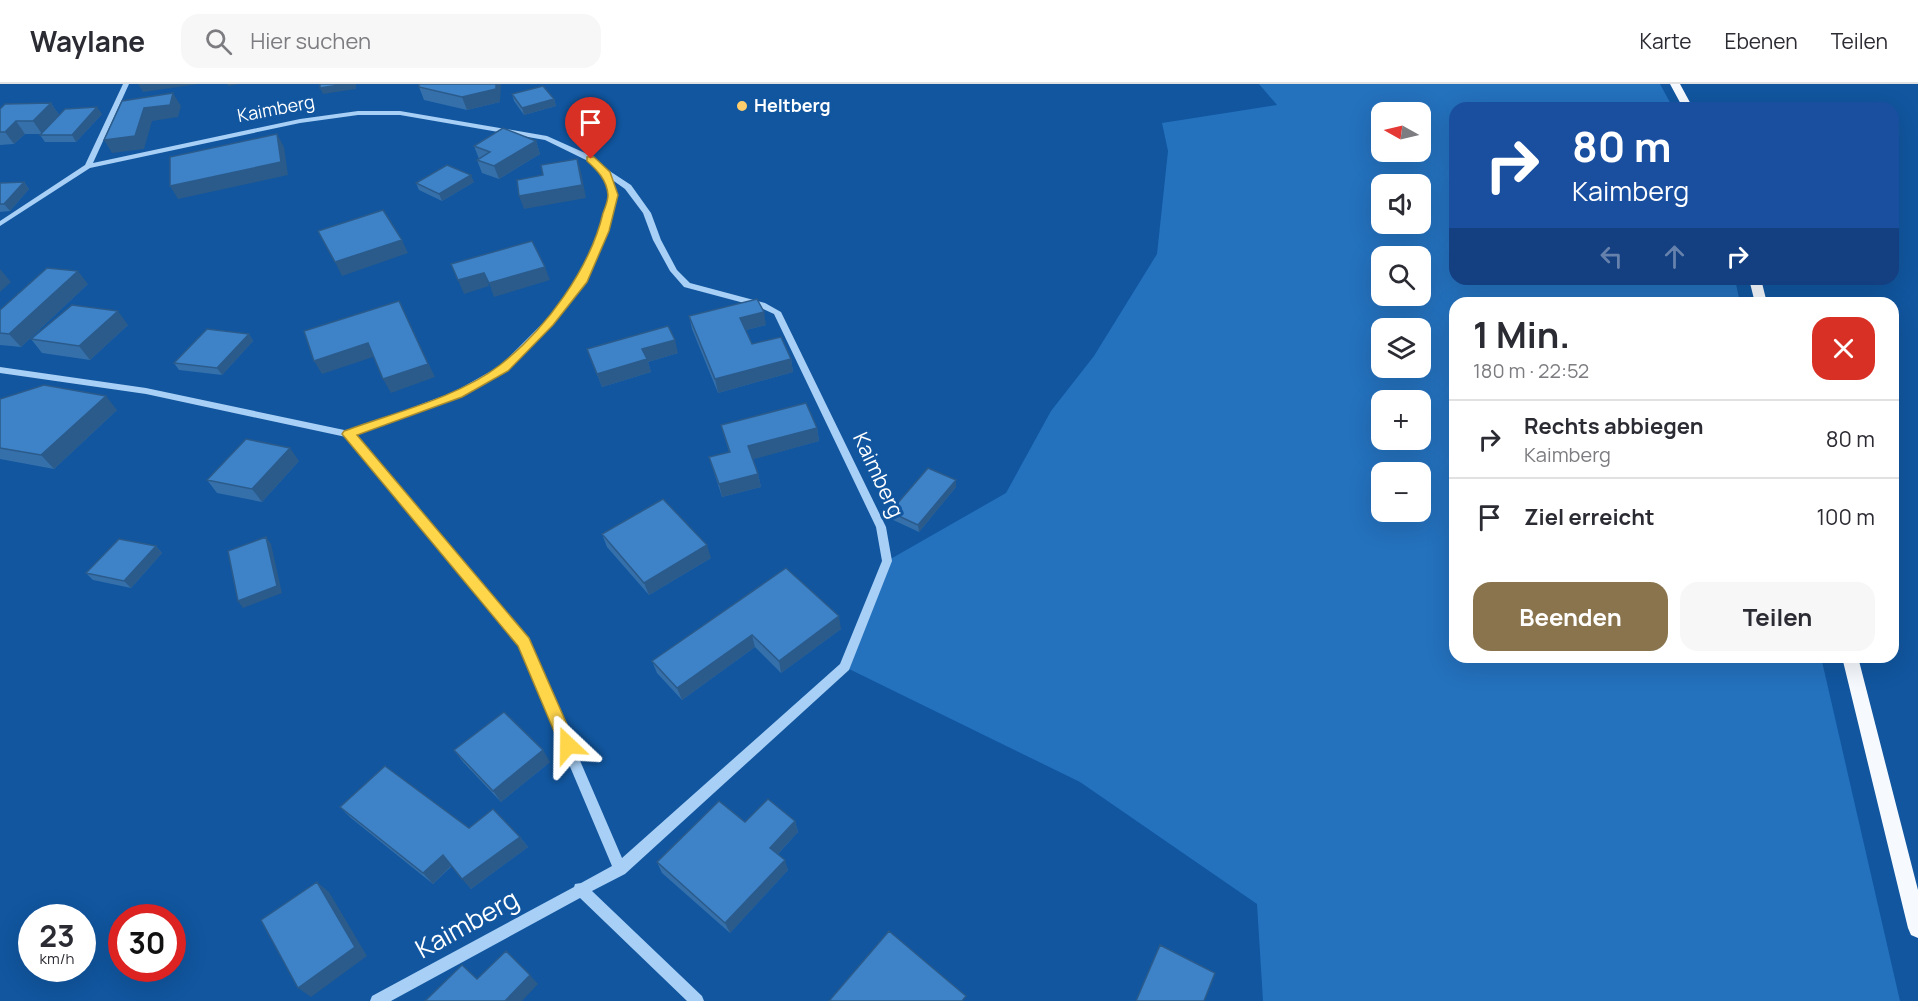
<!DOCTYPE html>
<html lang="de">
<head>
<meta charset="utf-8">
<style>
	body { margin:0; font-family:Manrope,sans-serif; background:#f7f7f7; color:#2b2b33; height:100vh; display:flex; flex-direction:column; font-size:22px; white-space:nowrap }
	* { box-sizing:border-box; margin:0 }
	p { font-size:20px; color:#7c7c81 }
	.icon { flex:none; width:33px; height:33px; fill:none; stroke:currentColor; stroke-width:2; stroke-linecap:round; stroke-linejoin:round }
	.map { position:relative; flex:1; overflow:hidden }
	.sheet { position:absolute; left:1449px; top:213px; width:450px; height:366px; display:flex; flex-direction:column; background:#fff; border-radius:18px; box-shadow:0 6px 24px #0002 }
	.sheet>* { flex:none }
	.hud { position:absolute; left:1449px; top:18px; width:450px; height:183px; border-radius:18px; box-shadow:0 6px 24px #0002; background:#1a4fa0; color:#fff; overflow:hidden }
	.needle { width:39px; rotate:278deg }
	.fabs { position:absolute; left:1371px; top:18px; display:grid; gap:12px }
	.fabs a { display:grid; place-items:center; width:60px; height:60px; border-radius:12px; background:#fff; box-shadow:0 6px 24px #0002; font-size:30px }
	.speed { position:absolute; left:18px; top:820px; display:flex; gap:12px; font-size:30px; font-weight:700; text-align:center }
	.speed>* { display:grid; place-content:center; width:78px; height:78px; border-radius:50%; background:#fff; box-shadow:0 6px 24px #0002; line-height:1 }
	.speed small { font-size:15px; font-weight:400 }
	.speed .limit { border:9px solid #d22; background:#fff; color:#111 }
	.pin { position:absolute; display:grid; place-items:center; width:51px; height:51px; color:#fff; margin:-62px -26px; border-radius:50% 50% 50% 0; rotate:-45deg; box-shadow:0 0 6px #0007 }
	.pin .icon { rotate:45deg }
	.me { position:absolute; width:66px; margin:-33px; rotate:337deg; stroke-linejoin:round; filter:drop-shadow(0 0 4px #0008) }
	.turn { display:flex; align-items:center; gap:21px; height:126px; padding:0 24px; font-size:27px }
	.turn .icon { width:78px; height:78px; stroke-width:2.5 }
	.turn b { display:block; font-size:42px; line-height:51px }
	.lanes { display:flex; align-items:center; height:57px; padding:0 24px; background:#0003; justify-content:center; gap:30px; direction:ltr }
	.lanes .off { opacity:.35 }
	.round { display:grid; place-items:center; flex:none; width:63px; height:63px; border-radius:18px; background:#f7f7f7 }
	.head { display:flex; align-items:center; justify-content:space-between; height:102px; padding:0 24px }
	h1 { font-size:36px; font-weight:700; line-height:45px }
	.cta { display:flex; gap:12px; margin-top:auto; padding:12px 24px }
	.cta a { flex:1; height:69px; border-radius:18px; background:#8a744d; color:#fff; font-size:24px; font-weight:700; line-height:69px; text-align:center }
	.cta a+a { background:#f7f7f7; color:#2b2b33 }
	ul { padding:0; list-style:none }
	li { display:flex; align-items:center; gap:18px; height:78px; padding:0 24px; border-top:2px solid #e1e1e2 }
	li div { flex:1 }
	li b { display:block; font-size:22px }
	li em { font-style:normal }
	header { display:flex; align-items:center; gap:36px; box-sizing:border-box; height:84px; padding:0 30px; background:#fff; border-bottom:2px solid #e1e1e2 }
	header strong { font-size:28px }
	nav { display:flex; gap:33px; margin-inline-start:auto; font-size:21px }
	.search { width:420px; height:54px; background:#f7f7f7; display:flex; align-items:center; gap:15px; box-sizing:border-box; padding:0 21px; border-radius:18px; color:#7c7c81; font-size:22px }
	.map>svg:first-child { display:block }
</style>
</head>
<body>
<header>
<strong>Waylane</strong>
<div class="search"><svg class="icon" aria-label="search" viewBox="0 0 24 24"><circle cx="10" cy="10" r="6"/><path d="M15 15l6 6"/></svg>Hier suchen</div>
<nav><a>Karte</a><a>Ebenen</a><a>Teilen</a></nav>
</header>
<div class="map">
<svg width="1918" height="917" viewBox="0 0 1918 917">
	<rect width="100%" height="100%" fill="#11569f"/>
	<!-- green -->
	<path fill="#2471bd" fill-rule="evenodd" d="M1259,0h401l13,24h-218v171h280l5,24h-285v354h366l79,344h-637l-6,-97 -177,-122 -235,-115 42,-106 119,-68 45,-82 43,-55 63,-102 11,-103 -6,-28 115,-18zM1382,28h38v40h-38zM1382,100h38v40h-38zM1382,172h38v40h-38zM1382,244h38v40h-38zM1382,316h38v40h-38zM1382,388h38v40h-38z"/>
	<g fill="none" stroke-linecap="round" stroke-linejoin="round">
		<!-- minor -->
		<path fill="#a8cff5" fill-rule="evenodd" d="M123,0h6l-36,79 207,-44 58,-8h42l147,25 47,21 14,13 23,15 20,28 10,27 16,30 13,13 75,20 16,9 105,215 6,34 -43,109 -224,204 -33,17 110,105 2,5h-17l-107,-103 -189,103h-21l2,-5 202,-109 1,-3 6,-1 31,-17 -93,-220 -173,-209 -200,-43 -146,-21v-6l146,21 203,43 105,-39 46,-26 46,-46 31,-39 23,-50 9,-36 -7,-22 -14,-12 -43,-21 -145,-25h-42l-58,8 -210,45 -90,58v-5l85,-56zM611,95l14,10 18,24 10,27 17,31 14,16 75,20 15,7 102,213 6,34 -42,103 -218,194 -94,-218 -173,-205 105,-39 46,-26 46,-46 33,-42 23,-51 9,-36z"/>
		<!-- major -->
		<path fill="#f6faff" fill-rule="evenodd" d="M1670,0h10l13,24h-10z
			M1749,195h12l6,24h-12z
			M1842,573h16l60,233v48l-7,-3 -3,-7z"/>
	</g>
	<!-- wall -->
	<path fill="#3570ab" d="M419,3l81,15 -33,8 -43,-10z
		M512,10l42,5 2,7 -32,9 -10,-14z
		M51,19l8,12 43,-1 -26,28h-31l-5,-7 2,-1h-17l-11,10 -14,1v-36z
		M536,57l4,13 -41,25 -17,-6 -5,-13 2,-1 -5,-13z
		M24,98l5,7 -19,22 -10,1v-29z
		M474,98l-32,19 -23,-11 -3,-7z
		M88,200l-67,63 -21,-2v-35z
		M689,232l77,9 -20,5 6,14 39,15 2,13 -75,21 -26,-64z
		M128,241l-38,35 -48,-7 -11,-14z
		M249,250l4,7 -31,34 -43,-5 -5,-7z
		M587,265l91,4 -30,9 3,10 -49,15z
		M0,315l117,11 -63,59 -54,-10z
		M721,341l96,3 2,13 -66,18 5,15 3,13 -39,10 -13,-40 20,-5z
		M299,377l-37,41 -45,-9 -10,-13z
		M956,396v7l-37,45 -28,-13 -1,-7z
		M602,450l109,24 -62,37 -42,-48z
		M156,462l6,7 -31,35 -38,-8 -7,-7z
		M786,484l55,61 -60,44 -26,-26 -73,53 -25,-27 -5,-12z
		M454,666l96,12 -49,40 -38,-40z
		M340,723l180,30 8,10 -57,42 -19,-23 -19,18 -82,-66z
		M795,737l3,11 -20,22 10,16 -58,63 -68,-60 -5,-11 88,-40z"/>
	<!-- shaded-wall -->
	<path fill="#2b5b8b" d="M138,0h61l-56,8z
		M227,0h13l-12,2z
		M345,0h11v5l-33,5 -3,-6z
		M496,0h5l-1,18 -33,8 -5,-13z
		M173,9l8,13 -3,11 -26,4 -8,28 -32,4 -8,-13 40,-32z
		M554,15l2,7 -32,9 -2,-7z
		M51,19l9,13 -18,18 -9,-13z
		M97,23l5,7 -26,28 -4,-7z
		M16,37l9,13 -11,10 -9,-12z
		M277,50l7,13 4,28 -110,24 -8,-13z
		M536,57l4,13 -41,25 -5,-13z
		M577,75l4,13 5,26 -62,11 -5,-13z
		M471,91l3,7 -32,19 -3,-7z
		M24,98l5,7 -19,22 -6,-7z
		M402,156l6,13 -66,23 -7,-14z
		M545,183l5,13 -56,17 -5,-14z
		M0,185l11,13 -11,10z
		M78,187l10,13 -67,63 -12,-13z
		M484,189l5,13 -25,8 -6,-14z
		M399,217l36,76 -44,16 -8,-14z
		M118,227l10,14 -38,35 -11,-14z
		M764,228l2,13 -24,6 -2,-13z
		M249,250l4,7 -31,34 -5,-7z
		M675,256l3,13 -30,9 3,10 -49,15 -5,-13 45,-25z
		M368,259l8,13 -54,18 -8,-13z
		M791,275l2,13 -75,21 -3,-14z
		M106,312l11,14 -63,59 -13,-14z
		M817,344l2,13 -68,19 -3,-14z
		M290,364l9,13 -37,41 -10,-13z
		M758,390l3,13 -39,10 -3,-13z
		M956,396v7l-37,45 -1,-7z
		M266,453l5,7 11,49 -39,15 -5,-7z
		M707,461l4,13 -62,37 -5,-12z
		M156,462l6,7 -31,35 -7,-7z
		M839,532l2,13 -60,44 -2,-12z
		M752,551l3,12 -73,53 -5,-12z
		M543,666l7,12 -49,40 -8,-11z
		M795,737l3,11 -24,26 -4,-10z
		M520,753l8,10 -57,42 -9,-10z
		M443,771l9,10 -19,19 -10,-11z
		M785,776l3,10 -58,63 -5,-10z
		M317,798l12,10 38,64 -56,41 -13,-9z
		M530,891l8,9 -16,17h-17z"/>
	<!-- building -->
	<path fill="#3e82c7" stroke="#2b5b8b" stroke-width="1.5" d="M320,0h25l-25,4z
		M419,0h77v5l-34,8 -43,-10z
		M543,2l11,13 -32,9 -10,-14z
		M173,9l-3,12 -26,3 -9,28 -31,4 18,-39z
		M51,19l-18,18h-17l-11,11h-5v-23l5,-5z
		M97,23l-25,28h-32l25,-26z
		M503,44l33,13 -42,25 -17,-6 13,-8 -16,-6z
		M277,50l4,28 -111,24v-29z
		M577,75l5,26 -63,11 -2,-16 26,-5 -2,-10z
		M447,81l24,10 -32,19 -23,-11z
		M24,98l-20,22h-4v-21z
		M383,126l19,30 -67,22 -17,-31z
		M532,157l13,26 -56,16 -5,-10 -26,7 -7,-16z
		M47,184l31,3 -69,63 -9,-1v-23z
		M757,215l7,13 -24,6 12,26 29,-7 10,22 -76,20 -26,-63z
		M399,217l29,63 -45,15 -15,-36 -54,18 -10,-30z
		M72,221l46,6 -39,35 -48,-7z
		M668,242l7,14 -33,9 5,10 -50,15 -10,-25z
		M207,245l42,5 -32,34 -43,-5z
		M44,301l62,11 -65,59 -41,-7v-49z
		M806,319l11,25 -69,18 10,28 -39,10 -10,-27 21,-5 -9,-27z
		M246,355l44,9 -38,41 -45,-9z
		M928,384l28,12 -38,45 -28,-13z
		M663,415l44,46 -63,38 -42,-49z
		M266,453l11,49 -39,15 -10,-50z
		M119,455l37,7 -32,35 -38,-8z
		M786,484l53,48 -60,45 -27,-26 -75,53 -25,-27z
		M504,628l39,38 -50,41 -39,-41z
		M385,682l84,62 24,-19 27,28 -58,42 -19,-24 -20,18 -83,-66z
		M768,715l27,22 -25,27 15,12 -60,63 -68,-61 62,-61 26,21z
		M317,798l38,65 -57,41 -37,-68z
		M889,847l77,65 -4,5h-133z
		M1160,861l55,28 -11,28h-68z
		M506,867l24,24 -25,26h-80l37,-36 15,14z"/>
	<!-- route -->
	<path fill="#ffd54a" stroke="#a68a30" stroke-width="1.5" d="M587,73h7l16,15 8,23 -9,36 -22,51 -34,43 -45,46 -46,26 -105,38 172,203 47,107 -3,5 -5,2 -6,-2 -44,-104 -176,-212 2,-3c49,-18 115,-34 156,-66 45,-35 90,-96 103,-152 2,-5 5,-12 5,-18 -1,-15 -11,-25 -21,-34z"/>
	<!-- markers -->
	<circle fill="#ffcd6c" stroke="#11569f" stroke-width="2" cx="742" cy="22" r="6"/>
	<g text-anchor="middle" stroke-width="6" stroke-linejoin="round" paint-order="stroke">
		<!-- far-poi labels -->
		<g font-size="18" font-weight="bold" fill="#fff" stroke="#11569f" text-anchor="start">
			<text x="754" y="28">Heltberg</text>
		</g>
		<!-- far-street labels -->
		<g font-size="18" fill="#fff" stroke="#11569f">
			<text transform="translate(276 25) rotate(-11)" y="6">Kaimberg</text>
		</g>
		<!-- street labels -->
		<g font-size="21" fill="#fff" stroke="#11569f">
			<text transform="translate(878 391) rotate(65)" y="7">Kaimberg</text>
		</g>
		<!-- near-street labels -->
		<g font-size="26" fill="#fff" stroke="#11569f">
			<text transform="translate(467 840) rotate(-29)" y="9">Kaimberg</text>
		</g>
	</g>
</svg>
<div class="fabs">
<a><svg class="needle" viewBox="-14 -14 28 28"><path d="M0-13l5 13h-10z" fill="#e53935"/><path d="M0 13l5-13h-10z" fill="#7c7c81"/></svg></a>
<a><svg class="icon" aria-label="sound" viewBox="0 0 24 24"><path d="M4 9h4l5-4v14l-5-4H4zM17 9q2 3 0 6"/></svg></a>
<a><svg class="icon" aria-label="search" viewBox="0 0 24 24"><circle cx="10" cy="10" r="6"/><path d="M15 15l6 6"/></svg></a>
<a><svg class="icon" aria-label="layers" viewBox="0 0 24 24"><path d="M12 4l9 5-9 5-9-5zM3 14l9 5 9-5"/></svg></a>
<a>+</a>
<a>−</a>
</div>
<div class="speed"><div>23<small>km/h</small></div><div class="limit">30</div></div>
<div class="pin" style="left:591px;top:75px;background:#d93025"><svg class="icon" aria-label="arrive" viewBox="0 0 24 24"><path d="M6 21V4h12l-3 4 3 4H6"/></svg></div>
<svg class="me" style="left:568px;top:661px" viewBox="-20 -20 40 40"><path d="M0-17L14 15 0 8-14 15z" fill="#ffd54a" stroke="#fff" stroke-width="4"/></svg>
<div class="hud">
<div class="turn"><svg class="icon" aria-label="right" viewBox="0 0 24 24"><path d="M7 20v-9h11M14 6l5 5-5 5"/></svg><div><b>80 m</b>Kaimberg</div></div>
<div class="lanes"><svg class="icon off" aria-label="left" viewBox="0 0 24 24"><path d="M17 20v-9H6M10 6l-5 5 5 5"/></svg><svg class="icon off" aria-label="ahead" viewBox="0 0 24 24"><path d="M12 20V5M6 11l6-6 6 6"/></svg><svg class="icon" aria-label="right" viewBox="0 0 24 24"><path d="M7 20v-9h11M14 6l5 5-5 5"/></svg></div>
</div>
<section class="sheet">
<div class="head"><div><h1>1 Min.</h1><p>180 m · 22:52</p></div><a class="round" style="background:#d93025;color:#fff"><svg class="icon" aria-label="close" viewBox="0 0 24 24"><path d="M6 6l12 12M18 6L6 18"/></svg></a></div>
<ul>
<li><svg class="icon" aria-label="right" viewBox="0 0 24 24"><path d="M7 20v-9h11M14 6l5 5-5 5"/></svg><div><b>Rechts abbiegen</b><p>Kaimberg</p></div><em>80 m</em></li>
<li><svg class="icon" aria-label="arrive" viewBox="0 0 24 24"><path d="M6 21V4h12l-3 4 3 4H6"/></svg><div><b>Ziel erreicht</b></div><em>100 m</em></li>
</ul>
<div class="cta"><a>Beenden</a><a>Teilen</a></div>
</section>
</div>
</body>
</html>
